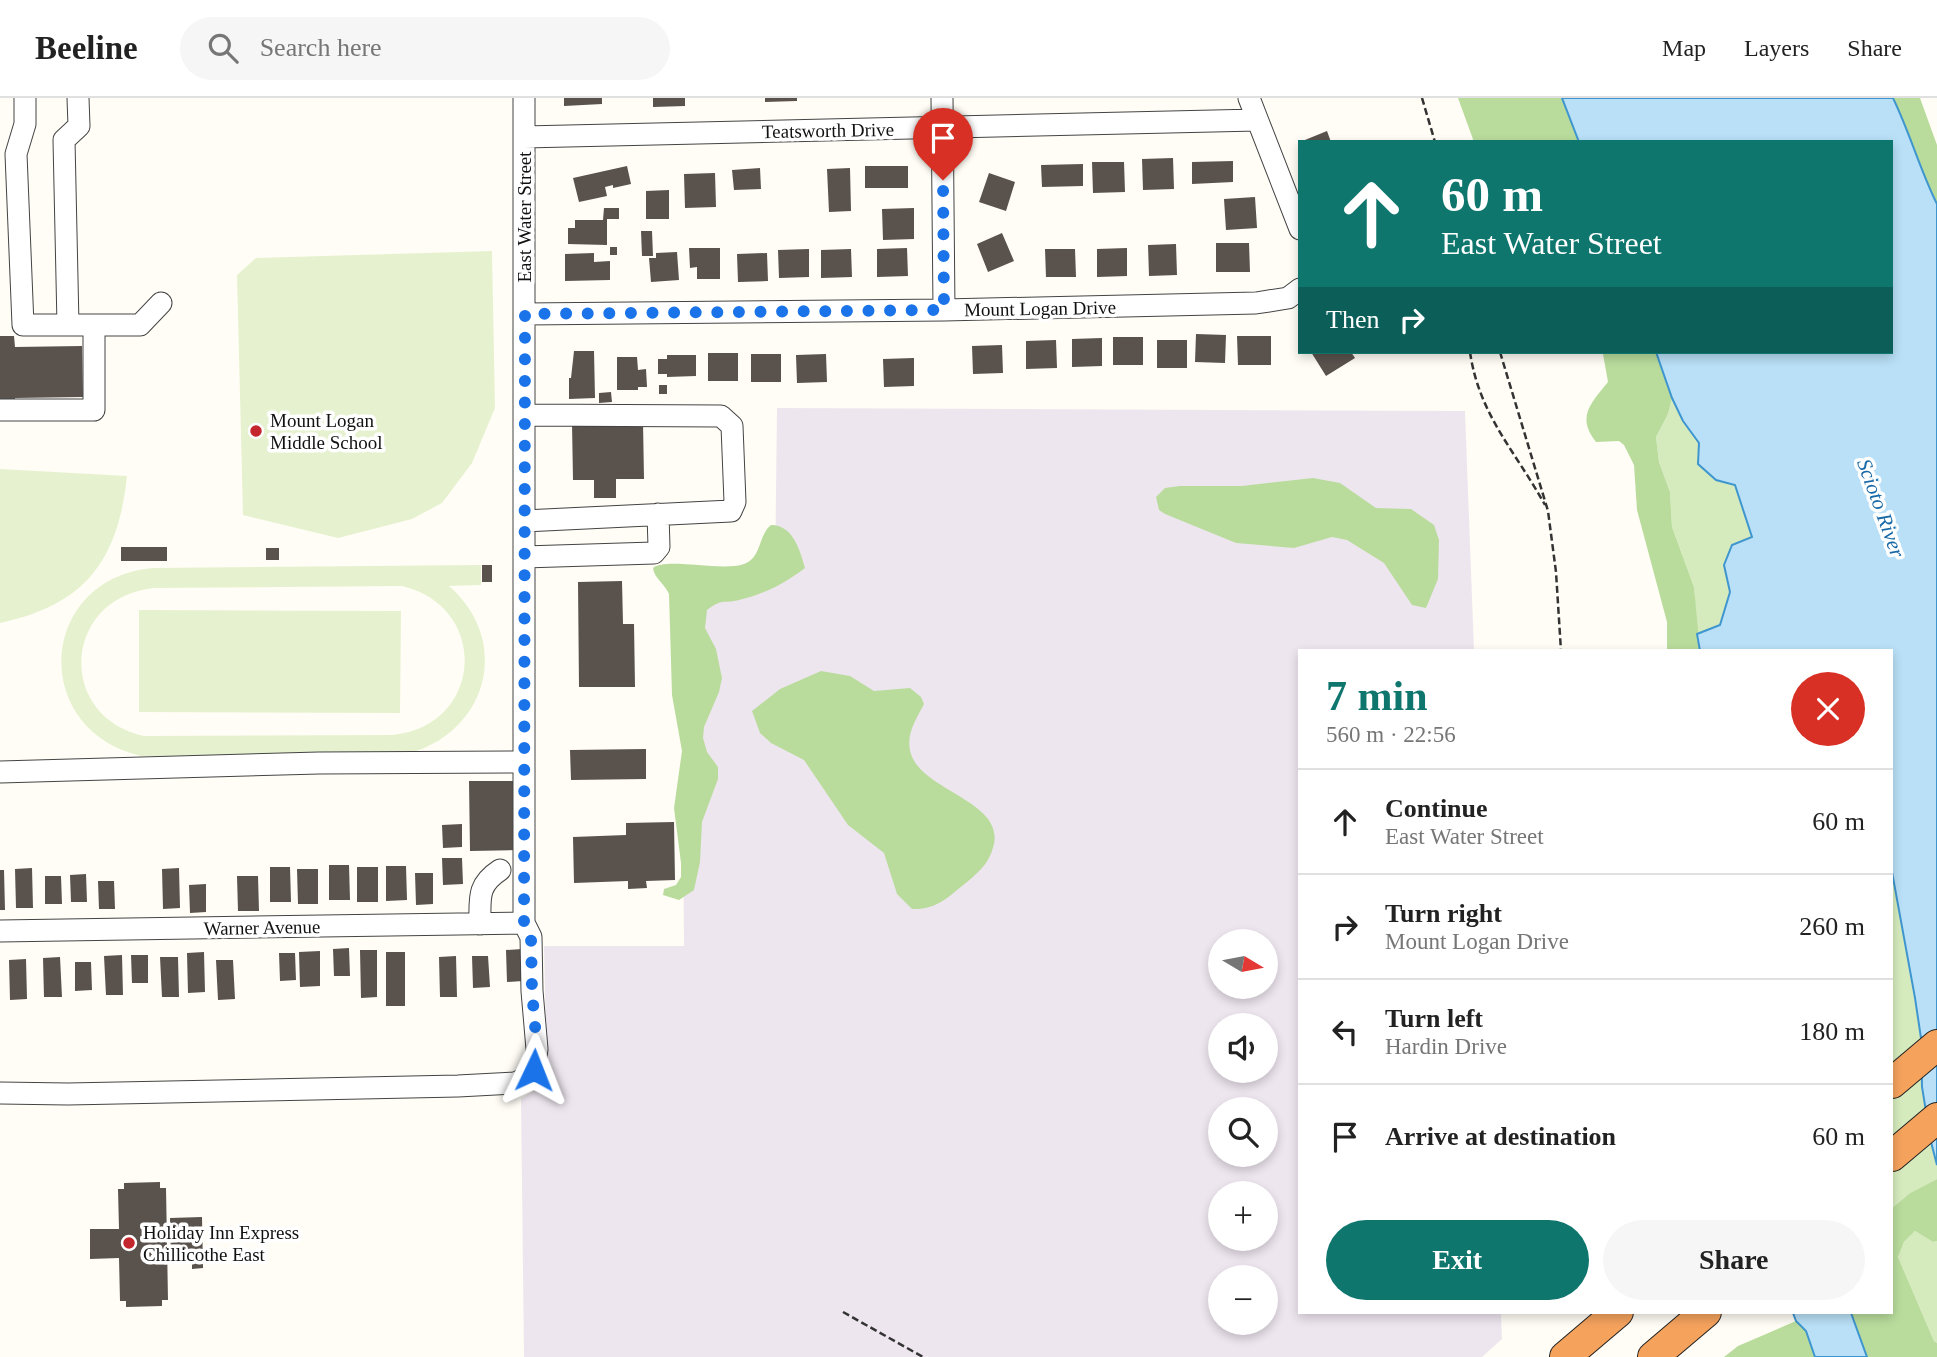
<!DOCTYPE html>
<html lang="en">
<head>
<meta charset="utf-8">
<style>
	body { margin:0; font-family:"Times New Roman",serif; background:#f6f6f6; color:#222; height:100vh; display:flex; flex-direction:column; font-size:26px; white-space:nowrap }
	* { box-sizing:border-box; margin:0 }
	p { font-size:23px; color:#767676 }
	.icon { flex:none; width:38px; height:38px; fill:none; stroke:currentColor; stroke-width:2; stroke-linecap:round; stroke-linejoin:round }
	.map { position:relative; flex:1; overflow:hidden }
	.details { position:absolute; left:1298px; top:551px; width:595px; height:665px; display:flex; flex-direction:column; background:#fff; border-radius:0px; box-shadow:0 4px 10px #0003 }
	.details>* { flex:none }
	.hud { position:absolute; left:1298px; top:42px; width:595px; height:214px; border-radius:0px; box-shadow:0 4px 10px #0003; background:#0f766e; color:#fff; overflow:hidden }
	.needle { width:46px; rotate:100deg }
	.buttons { position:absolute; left:1208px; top:831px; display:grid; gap:14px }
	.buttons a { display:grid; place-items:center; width:70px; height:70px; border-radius:50%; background:#fff; box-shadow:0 4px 10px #0003; font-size:35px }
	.pin { position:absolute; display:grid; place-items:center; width:60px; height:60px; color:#fff; margin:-72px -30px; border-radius:50% 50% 50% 0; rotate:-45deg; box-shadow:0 0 7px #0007 }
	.pin .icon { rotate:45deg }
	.me { position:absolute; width:77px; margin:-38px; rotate:2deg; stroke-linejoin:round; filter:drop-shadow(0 0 5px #0008) }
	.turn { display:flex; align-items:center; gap:24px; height:147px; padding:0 28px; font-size:32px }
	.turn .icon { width:91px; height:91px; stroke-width:2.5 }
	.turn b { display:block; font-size:49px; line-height:60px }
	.then { display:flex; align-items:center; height:66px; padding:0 28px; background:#0003; gap:14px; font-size:26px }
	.round { display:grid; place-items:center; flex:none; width:74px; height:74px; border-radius:37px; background:#f6f6f6 }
	.headline { display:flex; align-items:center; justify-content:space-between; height:119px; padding:0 28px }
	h1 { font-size:42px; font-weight:700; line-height:52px; color:#0f766e }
	.button { display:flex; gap:14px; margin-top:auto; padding:14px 28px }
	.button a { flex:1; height:80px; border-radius:42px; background:#0f766e; color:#fff; font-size:28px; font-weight:700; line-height:80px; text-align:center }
	.button a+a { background:#f6f6f6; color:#222 }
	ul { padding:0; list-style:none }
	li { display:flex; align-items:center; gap:21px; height:105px; padding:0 28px; border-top:2px solid #e0e0e0 }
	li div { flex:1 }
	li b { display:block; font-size:26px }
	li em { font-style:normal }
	header { display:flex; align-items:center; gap:42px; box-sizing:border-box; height:98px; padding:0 35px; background:#fff; border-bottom:2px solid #e0e0e0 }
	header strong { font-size:33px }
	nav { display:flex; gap:38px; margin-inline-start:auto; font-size:24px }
	.search { width:490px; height:63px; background:#f6f6f6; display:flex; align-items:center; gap:18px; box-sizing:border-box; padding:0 24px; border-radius:38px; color:#767676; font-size:26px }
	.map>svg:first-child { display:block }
</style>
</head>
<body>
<header>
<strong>Beeline</strong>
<div class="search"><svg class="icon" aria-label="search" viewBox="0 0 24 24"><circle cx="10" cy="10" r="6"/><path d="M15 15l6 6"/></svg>Search here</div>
<nav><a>Map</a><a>Layers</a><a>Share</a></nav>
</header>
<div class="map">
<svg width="1937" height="1259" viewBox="0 0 1937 1259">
	<rect width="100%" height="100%" fill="#fffdf5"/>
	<!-- industrial -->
	<path fill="#eee6ef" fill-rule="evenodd" d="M777,310l688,3 9,240h-174v661l201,1 1,26 -20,18h-958l-3,-258 26,-17 -3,-136h140l-3,-364 94,-5zM1220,844h45v45h-45zM1220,928h45v45h-45zM1220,1012h45v45h-45zM1220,1096h45v45h-45zM1220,1180h45v45h-45z"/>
	<!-- green -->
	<path fill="#d5ebbd" d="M1672,300l11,23 16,22 17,37 19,5 17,53 -28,27 6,27 -10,33 -23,9 -3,-47 -22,-60 -2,-35 -11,-30 -3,-25 12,-23z
		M1892,774l29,166 1,49 9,55 6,23v14l-27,14 -18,15z
		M1915,1133l18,11 4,-1v102l-3,-2 -36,-84 6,-15z"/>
	<!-- forest -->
	<path fill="#b9dc9c" d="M1458,0h104l17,44h-105z
		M1893,0h27l17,47v59c-17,-34 -27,-71 -44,-106z
		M1598,254h58l16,46 -4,16 -12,23 3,25 11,30 2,35 22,60 6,64h-33v-29l-30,-112 -3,-45 -10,-20 -5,-4 -23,1c-20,-25 -5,-39 12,-60l-5,-28z
		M1313,380l27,5 36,25 35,1 23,16 5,15 -1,39 -12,29 -14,-3 -28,-42 -37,-23 -15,-3 -38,11 -58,-5 -71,-29 -6,-4 -3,-13 9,-9 15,-2h62z
		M771,427c22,0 29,25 34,43 -21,16 -41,26 -66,32 -17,4 -16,-2 -32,10l-2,18 11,21 6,29 -3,14 -15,35 -1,11 4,14 11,15v12l-16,43 -2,40 -6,28 -15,10 -16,-5 1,-6 12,-4 5,-8v-14l-7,-55 8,-57 -10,-56 -3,-101c-4,-10 -15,-16 -16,-26 13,-11 68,4 91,-4 18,-6 14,-29 27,-39z
		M821,573l29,5 24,15 36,-3 11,9 3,7c-8,16 -19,31 -13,50 12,37 92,47 83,90 -4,18 -13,26 -27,38 -19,15 -30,28 -55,27l-15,-15 -13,-41 -36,-28 -44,-65 -33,-17 -11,-10 -8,-22 28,-22z
		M1937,1081v62l-4,1 -18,-11 -11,11 -6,15 36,84 3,2v14h-70l-16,-44 41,-1v-104l18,-15z
		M1796,1223l10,10 9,26h-91l14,-11z"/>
	<!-- pitch -->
	<path fill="#e6f2cf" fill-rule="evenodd" d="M492,153l3,157 -23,55 -30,40 -30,16 -74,19 -95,-23 -6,-240 19,-17z
		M0,371l127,7c-9,85 -42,129 -127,147z
		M481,467v20l-32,1c64,56 38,147 -42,168l-266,2c-113,-26 -103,-179 13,-188zM402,488c89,21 81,141 -10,149l-248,1c-89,-20 -81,-139 10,-148z
		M139,512l262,1 -1,102 -261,-1z"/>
	<!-- water -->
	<path fill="#b9e0f7" stroke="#3f96cf" stroke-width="2" d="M1562,0h331c17,35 27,72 44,106v961l-6,-23 -9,-55 -1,-49 -6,-40 -23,-126v-221h-192l-3,-17 23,-9 10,-33 -6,-27 8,-20 20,-8 -17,-52 -19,-5 -18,-16 1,-21 -16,-22 -11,-23 -16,-46h236v-210h-313z
		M1793,1215h58l16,44h-52l-9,-26 -10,-10z"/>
	<!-- building -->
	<path fill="#5a524d" d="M564,0h38v6l-38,2z
		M653,0h32v8l-32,1z
		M765,0h32v3l-32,1z
		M1327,33l4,11h-31z
		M1173,60l1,31 -31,1 -1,-31z
		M1233,63v21l-41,2v-22z
		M1092,64h32l1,30 -32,1z
		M1083,66v22l-41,1 -1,-22z
		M627,68l4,18 -18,4v-3l-8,2 2,9 -28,6 -6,-24z
		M865,68h43v22h-43z
		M760,70l1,21 -27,1 -2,-20z
		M850,70l1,43 -22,1 -2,-43z
		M715,75l1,34 -31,1 -1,-34z
		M989,75l26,9 -9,29 -27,-9z
		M669,92v29h-23v-28z
		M1255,99l2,31 -31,2 -2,-31z
		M604,110h15v11h-12v26l-39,-1v-16h7v-8h28z
		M914,110v31l-31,1 -1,-31z
		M641,133h11l1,25h-11z
		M1002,135l12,28 -26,11 -11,-28z
		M1216,145h33l1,29h-34z
		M1176,146l1,31 -28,1 -1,-31z
		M610,149h7v8h-7z
		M689,150h31v31h-23v-12l-7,1z
		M907,150l1,28 -31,1v-28z
		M1127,150v28l-30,1v-28z
		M809,151v28l-30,1 -1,-28z
		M851,151l1,28 -31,1v-28z
		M1045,151h30l1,28h-30z
		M677,154l2,28 -28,2 -2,-24h7v-5z
		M594,155v9l16,-1v19l-45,1v-27z
		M767,155l1,28 -30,1 -1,-28z
		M1196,236l30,1 -1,28 -30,-1z
		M0,238h14l1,11 67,-1 1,51 -68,1v3h-15z
		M1237,238h34v29h-33z
		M1113,239h30v28h-30z
		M1102,240v28l-30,1v-28z
		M1056,242l1,28 -31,1v-28z
		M1157,242h30v28h-30z
		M1002,247l1,28 -30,1 -1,-28z
		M574,253h20l1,47 -26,1v-21h2z
		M1311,254h40l4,6 -29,18z
		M708,255h30v28h-30z
		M751,256h30v28h-30z
		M826,256l1,28 -30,1 -1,-28z
		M667,257h29v21l-29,1v-3h-9v-15h9z
		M617,259h20l1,13 8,-1 1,18h-9v3h-21z
		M914,260v28l-30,1 -1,-28z
		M659,287h8v9h-8z
		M611,294l1,10 -13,1v-10z
		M643,324l1,57h-28v19h-22v-18h-21l-1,-57z
		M121,449h46v14h-46z
		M266,450h13v12h-13z
		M482,467h10v17h-10z
		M622,483l1,43h11l1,63h-56l-1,-105z
		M646,651v30l-75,1 -1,-30z
		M469,683h48l1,69 -48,1z
		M674,724l1,58 -29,1 1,7 -19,1v-8l-54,2 -1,-46 53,-2v-12z
		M462,726v23l-19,1 -1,-23z
		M442,760h20l1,26 -20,1z
		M329,767h20l1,35h-21z
		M386,768h20l1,34 -21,1z
		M270,769h20l1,35h-21z
		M357,769h21v35h-21z
		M32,770l1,40h-17l-1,-39z
		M179,770l1,40 -17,1 -1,-40z
		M297,771h21v35h-20z
		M0,772h4l1,40h-5z
		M415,775h18v31l-17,1z
		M86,776l1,28h-16l-1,-27z
		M45,778h16l1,28h-17z
		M237,778h21l1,35h-21z
		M98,783h16l1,28h-16z
		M206,786v28l-16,1 -1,-28z
		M349,850l1,28h-16l-1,-27z
		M522,851l1,32 -16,1 -1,-32z
		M360,852h17v47l-16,1z
		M320,853v35l-20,1 -1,-35z
		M204,854l1,40 -17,1 -1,-40z
		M386,854h19v54h-19z
		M279,855h16l1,27 -16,1z
		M122,857l1,40h-17l-2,-39z
		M131,857h17v28h-16z
		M456,858l1,41h-17l-1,-40z
		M472,858h16l2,31 -17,1z
		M60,859l2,40h-18l-1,-39z
		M160,859h18l1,40h-17z
		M26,861l1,40 -17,1 -1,-40z
		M216,862h17l2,39 -17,1z
		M75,864h16l1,28 -17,1z
		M160,1084v6h6l2,112h-6v6l-36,1v-6h-6l-1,-43 -29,1v-30h29l-1,-40h6v-6z
		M202,1119l1,51 -11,1v-8h-21l-1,-43z"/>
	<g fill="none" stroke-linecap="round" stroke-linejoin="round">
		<!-- minor casing -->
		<g stroke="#444" stroke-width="23">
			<path id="minor" d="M25,0v26l-9,30 7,171h117l21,-22
				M942,0l2,212
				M1249,0l51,131
				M524,39l733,-17
				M525,216l419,-4 312,-7 32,-5 12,-9
				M68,227l-4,-185 15,-14 -1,-28
				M0,312h94v-85
				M524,423l207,-10 4,-9 -3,-76 -11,-10 -196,-1
				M524,459l130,-4 5,-6 -1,-33
				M0,674l319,-9 205,-1
				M480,826c0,-26 -3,-39 20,-54
				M0,833l524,-8
				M0,995l68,1 390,-8 57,-3 14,-6 5,-7 3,-21 -5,-58 -1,-54 -7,-14v-825"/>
		</g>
		<!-- highway casing -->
		<g stroke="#222" stroke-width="32">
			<path id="highway" d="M1892,985l45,-38
				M1892,1058l45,-38
				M1565,1259l53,-45
				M1653,1259l53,-45"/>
		</g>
		<!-- path -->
		<path stroke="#333" stroke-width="2.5" stroke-dasharray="7 3.5" stroke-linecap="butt" d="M1422,0l13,44
			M1470,254c9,63 46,100 75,153
			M1500,254l48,159 8,61 5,79
			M843,1214l80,45"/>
		<!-- minor -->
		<use href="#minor" stroke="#fff" stroke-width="21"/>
		<!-- highway -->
		<use href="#highway" stroke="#f5a25d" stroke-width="30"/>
	</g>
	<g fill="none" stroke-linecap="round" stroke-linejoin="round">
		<!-- route -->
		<path stroke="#1a73e8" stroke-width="12" stroke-dasharray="0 21.6" d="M534,972l3,-21 -5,-58 -1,-54 -7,-14 1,-609 419,-4 -1,-130"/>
	</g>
	<!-- markers -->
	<g fill="#c4262e" stroke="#fff" stroke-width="2.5">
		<circle cx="256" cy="333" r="7"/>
		<circle cx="129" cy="1145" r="7"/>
	</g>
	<g text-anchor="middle" stroke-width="7" stroke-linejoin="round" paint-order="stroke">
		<!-- street labels -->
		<g font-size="19" fill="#111" stroke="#fff">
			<text transform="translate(828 32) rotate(-1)" y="7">Teatsworth Drive</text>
			<text transform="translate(524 119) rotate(-90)" y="7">East Water Street</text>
			<text transform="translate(1040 210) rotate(-1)" y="7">Mount Logan Drive</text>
			<text transform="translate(262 829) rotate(-1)" y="7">Warner Avenue</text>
		</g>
		<!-- poi labels -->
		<g font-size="19" fill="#111" stroke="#fff" text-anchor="start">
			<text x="270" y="329">Mount Logan<tspan x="270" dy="22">Middle School</tspan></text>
			<text x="143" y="1141">Holiday Inn Express<tspan x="143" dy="22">Chillicothe East</tspan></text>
		</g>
		<!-- water labels -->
		<g font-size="21" font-style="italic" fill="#1768a6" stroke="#fff">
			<text transform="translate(1881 410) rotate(70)" y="7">Scioto River</text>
		</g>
	</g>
</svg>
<div class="buttons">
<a><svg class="needle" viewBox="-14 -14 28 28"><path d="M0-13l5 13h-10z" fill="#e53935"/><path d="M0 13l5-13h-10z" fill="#767676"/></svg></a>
<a><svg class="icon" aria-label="sound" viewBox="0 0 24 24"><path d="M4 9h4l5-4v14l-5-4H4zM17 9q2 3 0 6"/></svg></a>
<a><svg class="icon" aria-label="search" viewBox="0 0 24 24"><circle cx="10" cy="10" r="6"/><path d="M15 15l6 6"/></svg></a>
<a>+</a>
<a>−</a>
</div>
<div class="pin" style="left:943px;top:82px;background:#d93025"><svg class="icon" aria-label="arrive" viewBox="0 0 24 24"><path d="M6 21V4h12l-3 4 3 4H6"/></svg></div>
<svg class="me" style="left:534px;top:972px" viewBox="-20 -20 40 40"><path d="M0-17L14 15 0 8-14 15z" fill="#1a73e8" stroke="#fff" stroke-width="4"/></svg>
<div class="hud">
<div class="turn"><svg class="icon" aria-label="ahead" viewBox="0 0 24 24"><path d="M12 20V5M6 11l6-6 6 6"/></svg><div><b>60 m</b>East Water Street</div></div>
<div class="then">Then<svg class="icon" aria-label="right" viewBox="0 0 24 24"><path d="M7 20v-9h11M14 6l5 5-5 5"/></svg></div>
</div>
<section class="details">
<div class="headline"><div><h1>7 min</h1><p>560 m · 22:56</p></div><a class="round" style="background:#d93025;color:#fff"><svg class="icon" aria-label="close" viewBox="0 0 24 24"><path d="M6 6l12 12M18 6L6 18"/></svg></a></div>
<ul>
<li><svg class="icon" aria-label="ahead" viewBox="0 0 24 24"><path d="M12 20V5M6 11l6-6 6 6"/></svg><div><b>Continue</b><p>East Water Street</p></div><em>60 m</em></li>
<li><svg class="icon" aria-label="right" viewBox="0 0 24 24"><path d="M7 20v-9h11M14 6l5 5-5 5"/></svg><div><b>Turn right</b><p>Mount Logan Drive</p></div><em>260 m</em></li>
<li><svg class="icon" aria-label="left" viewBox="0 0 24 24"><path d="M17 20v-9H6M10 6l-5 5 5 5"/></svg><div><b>Turn left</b><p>Hardin Drive</p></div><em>180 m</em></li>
<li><svg class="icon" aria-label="arrive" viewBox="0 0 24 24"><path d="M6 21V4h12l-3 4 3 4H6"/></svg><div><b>Arrive at destination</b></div><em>60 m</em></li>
</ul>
<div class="button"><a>Exit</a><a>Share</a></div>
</section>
</div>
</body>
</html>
